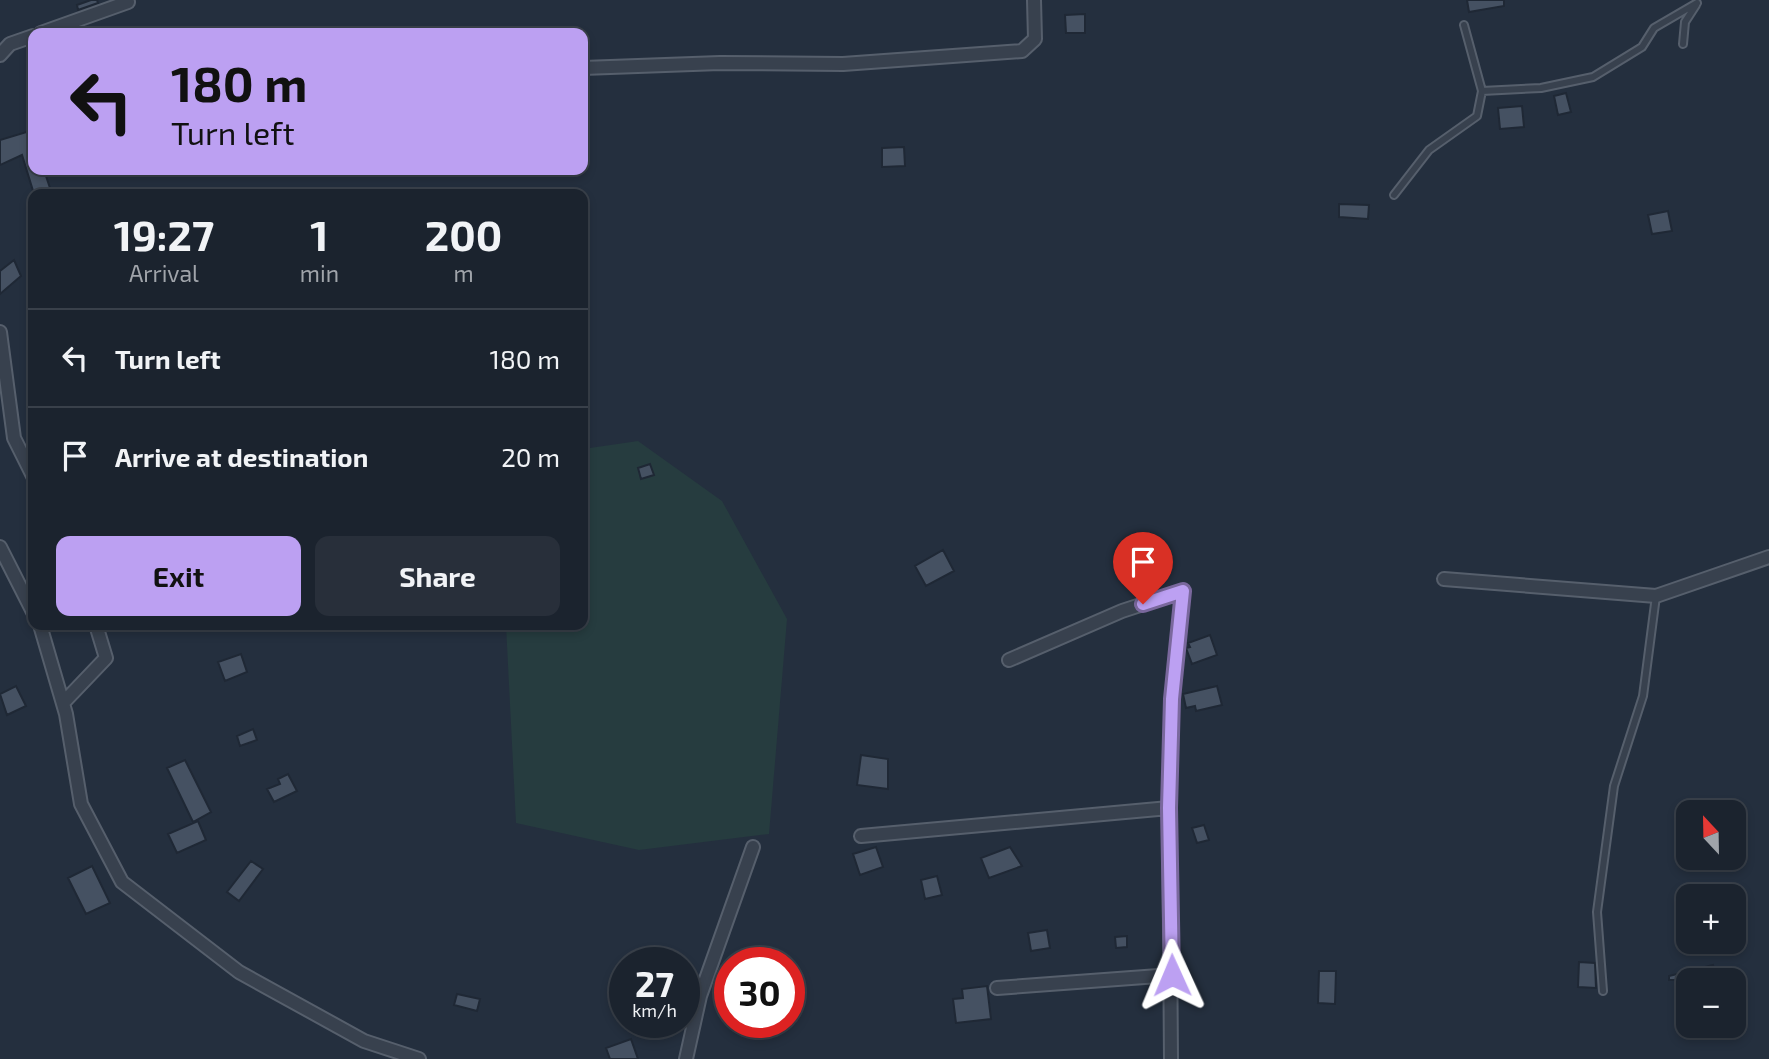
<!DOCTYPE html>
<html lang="en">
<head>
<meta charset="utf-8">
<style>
	body { margin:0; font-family:"Exo 2",sans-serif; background:#282f3a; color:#f1f3f6; height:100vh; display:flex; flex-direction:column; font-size:26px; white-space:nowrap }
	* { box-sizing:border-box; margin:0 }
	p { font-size:23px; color:#a0a4aa }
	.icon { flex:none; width:38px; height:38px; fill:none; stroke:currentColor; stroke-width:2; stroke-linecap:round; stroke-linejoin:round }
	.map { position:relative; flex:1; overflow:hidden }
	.details { position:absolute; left:28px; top:189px; width:560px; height:441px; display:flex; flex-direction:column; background:#1b232e; border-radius:14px; box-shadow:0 4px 10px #0003,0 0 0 2px #39404a }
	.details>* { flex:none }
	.hud { position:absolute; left:28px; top:28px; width:560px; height:147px; border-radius:14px; box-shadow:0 4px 10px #0003,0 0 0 2px #39404a; background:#bca0f2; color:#111; overflow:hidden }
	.needle { width:46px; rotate:338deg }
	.fabs { position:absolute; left:1676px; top:800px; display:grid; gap:14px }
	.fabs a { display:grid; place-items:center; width:70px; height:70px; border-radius:14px; background:#1b232e; box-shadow:0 4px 10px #0003,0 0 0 2px #39404a; font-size:35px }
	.speed { position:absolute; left:609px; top:947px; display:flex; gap:14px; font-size:35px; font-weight:700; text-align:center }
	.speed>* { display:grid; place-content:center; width:91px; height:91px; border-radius:50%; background:#1b232e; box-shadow:0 4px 10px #0003,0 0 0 2px #39404a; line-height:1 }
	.speed small { font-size:18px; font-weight:400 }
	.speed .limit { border:10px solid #d22; background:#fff; color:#111 }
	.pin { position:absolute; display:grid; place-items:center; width:60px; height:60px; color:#fff; margin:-72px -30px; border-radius:50% 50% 50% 0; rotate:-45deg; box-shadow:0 0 7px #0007 }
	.pin .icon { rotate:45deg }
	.me { position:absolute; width:77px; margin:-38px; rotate:359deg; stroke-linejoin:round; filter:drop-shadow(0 0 5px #0008) }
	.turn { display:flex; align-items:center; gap:24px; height:147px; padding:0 28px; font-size:32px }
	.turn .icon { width:91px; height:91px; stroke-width:2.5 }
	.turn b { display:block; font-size:49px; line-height:60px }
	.eta { display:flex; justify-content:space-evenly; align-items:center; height:119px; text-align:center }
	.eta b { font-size:42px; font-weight:700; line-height:49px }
	.button { display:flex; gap:14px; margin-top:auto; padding:14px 28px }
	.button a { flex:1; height:80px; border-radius:14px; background:#bca0f2; color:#111; font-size:28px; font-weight:700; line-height:80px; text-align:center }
	.button a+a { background:#282f3a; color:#f1f3f6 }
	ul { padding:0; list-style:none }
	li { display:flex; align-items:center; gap:21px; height:98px; padding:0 28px; border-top:2px solid #39404a }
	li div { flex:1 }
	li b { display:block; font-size:26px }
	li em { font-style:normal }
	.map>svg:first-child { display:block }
</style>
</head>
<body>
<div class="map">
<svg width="1769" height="1059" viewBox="0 0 1769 1059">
	<rect width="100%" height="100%" fill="#242f3e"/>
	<!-- green -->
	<path fill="#263c3f" d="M638,441l84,60 65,118 -18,215 -130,16 -123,-27 -10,-198h77v-176z"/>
	<!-- building -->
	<path fill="#455162" stroke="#1f2835" stroke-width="2" d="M91,0h6l1,3 -20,7 -1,-5z
		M1467,0h37v6l-35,6z
		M1085,14v19h-19l-1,-18z
		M1566,93l5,19 -13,3 -4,-19z
		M1522,106l2,21 -24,2 -2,-21z
		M33,130v40h11l8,24h-18l-12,-39 -22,10v-25z
		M904,147l1,19 -23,1v-19z
		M1339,204l30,1 -1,14 -29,-2z
		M1668,211l4,20 -20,3 -4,-19z
		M14,260l7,16 -21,18v-23z
		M650,464l4,11 -13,4 -3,-11z
		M943,550l11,21 -28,15 -11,-20z
		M1210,635l7,20 -25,9 -6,-16 4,-1 -2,-4z
		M241,654l6,18 -22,9 -7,-19z
		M16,686l10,20 -19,9 -7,-21z
		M1217,686l5,19 -26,6 -1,-5 -9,2 -3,-14z
		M253,729l4,11 -17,6 -3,-10z
		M861,755l27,4v30l-31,-4z
		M185,760l26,52 -18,10 -26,-54z
		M288,774l9,17 -23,11 -7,-13 13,-5 -2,-5z
		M198,821l8,19 -29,13 -9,-19z
		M1204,825l5,15 -12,3 -5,-15z
		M876,847l7,20 -23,8 -7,-21z
		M1010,847l12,19 -33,12 -8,-20z
		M251,861l12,8 -24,32 -12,-9z
		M92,866l18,37 -24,11 -18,-36z
		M937,876l5,19 -17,4 -4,-19z
		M1047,930l3,18 -19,3 -3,-18z
		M1127,936v11l-11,1 -1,-11z
		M1579,962l16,1 1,25 -18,-1z
		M1713,965l4,15h-28v5l-10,2 -2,-7h-8v-4z
		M1319,971h17l-1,33 -17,-1z
		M987,986l4,33 -35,4 -3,-24 10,-1 -1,-9z
		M457,994l23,5 -3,12 -23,-6z
		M631,1039l7,20h-28l-4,-11z"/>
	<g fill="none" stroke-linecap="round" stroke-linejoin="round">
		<!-- lane casing -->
		<g stroke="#565f6c" stroke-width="10">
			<path id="lane" d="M1683,44l2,-22 11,-17
				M1482,91l59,-3 52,-11 49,-30 12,-19 43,-25
				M1394,195l35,-45 48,-34 5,-25 -18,-66
				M1603,991l-6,-79 17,-126 29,-90 13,-100"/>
		</g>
		<!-- street casing -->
		<g stroke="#565f6c" stroke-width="16">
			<path id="street" d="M41,33l87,-31
				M0,55l10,-11 23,-8
				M583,68l137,-5 123,1 179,-13 13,-12 -1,-39
				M0,332l14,106 19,38
				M0,547l33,65
				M1444,579l212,17 113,-39
				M40,625l26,89 15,90 41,78 117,90 125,69 55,18
				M1009,660l113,-49 61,-20 -11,108 -3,109 2,251
				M63,703l43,-45 -10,-33
				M861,836l308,-28
				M997,988l175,-13
				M686,1059l14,-63 53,-149"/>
		</g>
		<!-- lane -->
		<use href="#lane" stroke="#38414e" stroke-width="6"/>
		<!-- street -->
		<use href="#street" stroke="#38414e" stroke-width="12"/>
	</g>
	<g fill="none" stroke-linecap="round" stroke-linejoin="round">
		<!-- route casing -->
		<g stroke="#7a689d" stroke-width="18">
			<path id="route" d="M1143,604l40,-13 -11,108 -3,109 3,167"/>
		</g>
		<!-- route -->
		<use href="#route" stroke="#bca0f2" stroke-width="12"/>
	</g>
</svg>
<div class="fabs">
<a><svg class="needle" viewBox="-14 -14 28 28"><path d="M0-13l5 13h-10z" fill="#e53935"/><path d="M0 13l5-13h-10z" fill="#a0a4aa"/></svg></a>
<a>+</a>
<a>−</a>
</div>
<div class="speed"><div>27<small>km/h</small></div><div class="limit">30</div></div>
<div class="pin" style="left:1143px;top:604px;background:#d93025"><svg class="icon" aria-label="arrive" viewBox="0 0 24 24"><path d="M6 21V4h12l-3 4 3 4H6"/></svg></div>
<svg class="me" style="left:1172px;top:975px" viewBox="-20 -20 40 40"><path d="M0-17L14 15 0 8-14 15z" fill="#bca0f2" stroke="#fff" stroke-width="4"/></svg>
<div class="hud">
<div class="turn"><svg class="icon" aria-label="left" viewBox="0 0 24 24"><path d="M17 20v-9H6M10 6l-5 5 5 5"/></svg><div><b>180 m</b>Turn left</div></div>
</div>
<section class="details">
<div class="eta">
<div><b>19:27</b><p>Arrival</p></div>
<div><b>1</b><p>min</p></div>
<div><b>200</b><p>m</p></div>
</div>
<ul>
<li><svg class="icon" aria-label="left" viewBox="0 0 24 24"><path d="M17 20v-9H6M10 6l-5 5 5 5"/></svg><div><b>Turn left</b></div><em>180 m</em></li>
<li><svg class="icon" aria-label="arrive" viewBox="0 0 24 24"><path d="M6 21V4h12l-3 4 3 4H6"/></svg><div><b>Arrive at destination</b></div><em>20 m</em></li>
</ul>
<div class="button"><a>Exit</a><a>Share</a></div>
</section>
</div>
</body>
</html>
